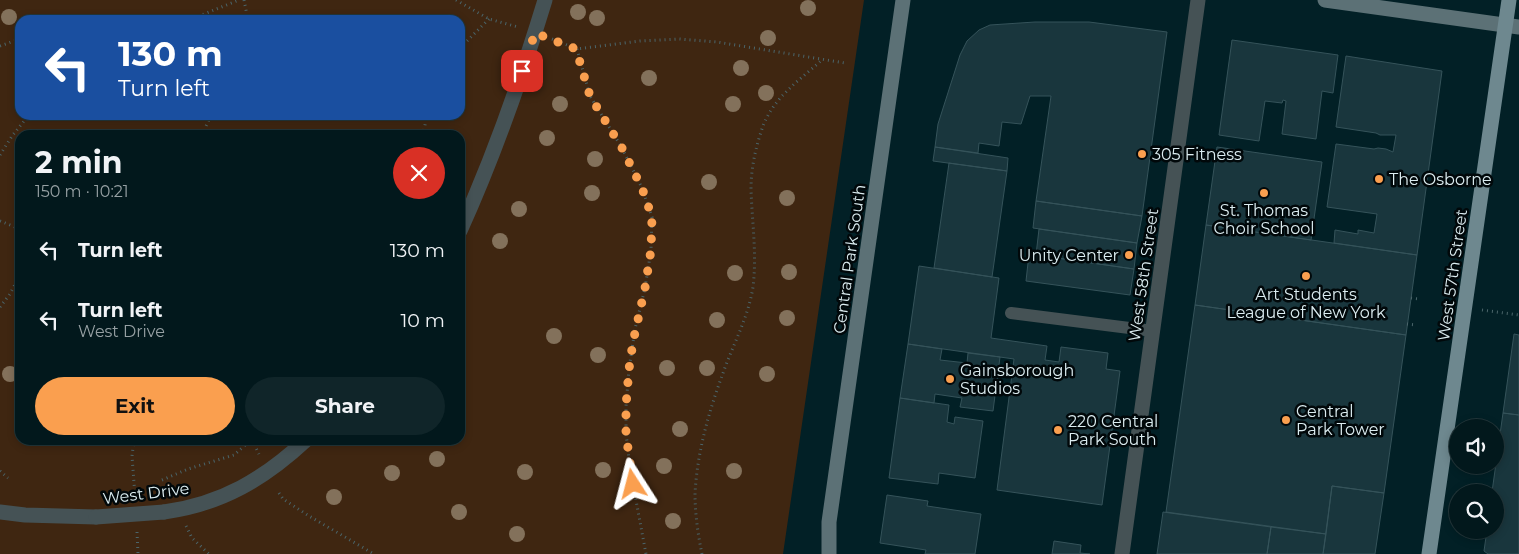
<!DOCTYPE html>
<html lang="en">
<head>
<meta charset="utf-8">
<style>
	body { margin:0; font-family:Montserrat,sans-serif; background:#102529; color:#f1f3f6; height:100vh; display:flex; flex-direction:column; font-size:19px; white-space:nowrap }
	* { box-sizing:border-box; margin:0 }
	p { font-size:16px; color:#96a0a3 }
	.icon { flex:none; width:28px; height:28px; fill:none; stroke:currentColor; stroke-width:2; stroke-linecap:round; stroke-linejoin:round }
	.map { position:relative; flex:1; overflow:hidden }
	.drawer { position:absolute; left:15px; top:130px; width:450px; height:315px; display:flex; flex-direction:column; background:#02181c; border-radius:15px; box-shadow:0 2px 8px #0003,0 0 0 1px #23373b }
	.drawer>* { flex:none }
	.banner { position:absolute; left:15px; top:15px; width:450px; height:105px; border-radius:15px; box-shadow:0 2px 8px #0003,0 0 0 1px #23373b; background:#1a4fa0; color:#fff; overflow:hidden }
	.tools { position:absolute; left:1449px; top:419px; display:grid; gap:10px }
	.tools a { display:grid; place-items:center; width:55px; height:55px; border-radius:50%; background:#02181c; box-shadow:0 2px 8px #0003,0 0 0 1px #23373b; font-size:25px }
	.pin { position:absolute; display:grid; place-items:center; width:42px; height:42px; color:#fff; margin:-21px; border-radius:10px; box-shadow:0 2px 8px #0006 }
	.me { position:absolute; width:55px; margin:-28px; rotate:351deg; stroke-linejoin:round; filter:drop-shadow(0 0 4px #0008) }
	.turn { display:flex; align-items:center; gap:18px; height:105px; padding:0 20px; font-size:22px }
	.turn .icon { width:65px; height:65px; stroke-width:2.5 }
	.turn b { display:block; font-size:35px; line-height:42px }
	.round { display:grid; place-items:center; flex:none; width:52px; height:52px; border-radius:26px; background:#102529 }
	.overview { display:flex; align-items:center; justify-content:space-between; height:85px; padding:0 20px }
	h1 { font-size:30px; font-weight:700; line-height:38px }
	.cta { display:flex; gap:10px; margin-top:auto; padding:10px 20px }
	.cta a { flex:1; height:58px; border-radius:30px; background:#fa9f4f; color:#111; font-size:20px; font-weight:700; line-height:58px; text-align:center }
	.cta a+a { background:#102529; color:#f1f3f6 }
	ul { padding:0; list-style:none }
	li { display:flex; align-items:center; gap:15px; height:70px; padding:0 20px }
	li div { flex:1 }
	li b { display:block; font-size:19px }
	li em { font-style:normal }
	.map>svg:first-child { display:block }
</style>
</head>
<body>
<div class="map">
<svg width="1519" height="554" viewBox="0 0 1519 554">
	<rect width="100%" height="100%" fill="#022026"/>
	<!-- green -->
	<path fill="#3f2611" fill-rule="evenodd" d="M0,0h864l-81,554h-783zM20,20h440v95h-440zM20,135h440v305h-440z"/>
	<!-- building -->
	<path fill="#19363d" stroke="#35535a" d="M1035,22h54l78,10 -25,184 -106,-15 15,-105h-21l-9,28 -19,-2 -3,24 -20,-3 -1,10 -43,-6 3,-23 22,-69 7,-14 12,-11 11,-5z
		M1232,40l106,15 -5,38 -11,-2 -6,48 -34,-5 4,-33 -3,-1 -1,3 -17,-2 -6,40 -40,-6z
		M1346,56l96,15 -25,184 -83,-12 1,-13 23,4v-4l16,3 3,-19 -50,-7 9,-63 38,5 4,-1 8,1 7,3 3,-17h-16l-4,-2 -40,-6z
		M935,147l73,11 -1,13 -74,-10z
		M1217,147l105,15 -11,78 -105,-15z
		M949,163l58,8 -15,106 -58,-9z
		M1036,201l106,15 -5,27 -104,-15z
		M1206,225l211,30 -11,80 -211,-30z
		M1039,229l98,14 -3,26 -98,-14z
		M1029,254l105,15 -4,26 -104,-14z
		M919,266l80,12 -8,60 56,8 -2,14 14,2 2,-15 47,6 -2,16 14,2 -18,134 -105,-15 17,-131 -106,-15z
		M1195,305l211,30 -22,158 -52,-7 -6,48 -160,-22z
		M1514,334l5,1v80l-16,-2z
		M908,344l34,5 -2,11 27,3 1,-10 32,4 -7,54 -33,-4 2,-9 -27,-4 -1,9 -34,-5z
		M900,398l49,7 -2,17 7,2 1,-7 28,4 -8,57 -36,-5 -1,11 -49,-6z
		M1503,413l16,2v139h-31l-4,-3 3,-21h8v-38h-3z
		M1332,486l52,7 -9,61h-52z
		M887,495l41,6 -1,5 54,8 -6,40h-50l1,-4 -46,-7z
		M1163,512l108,15 -4,27h-110z
		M1271,527l55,7 -3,20h-56z
		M1054,541l27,4 -1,8 10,1h-38z"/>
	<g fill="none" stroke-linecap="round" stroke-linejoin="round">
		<!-- path -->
		<path stroke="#4b656a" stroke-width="3" stroke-dasharray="1 4" stroke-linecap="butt" d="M244,0l4,20
			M456,0l33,19 29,8
			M189,20l50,-20
			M552,39l25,10 63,-8 39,-2 38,3 128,21
			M0,46l20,-7
			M460,48l29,-29
			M577,49l13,47 32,52 20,40 10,29 -1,33 -6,38 -10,41 -6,40 -3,37v27l4,35 16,86
			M202,135l9,-20
			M423,135l4,-20
			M0,155l12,-19 17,-21
			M0,221l20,8
			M1411,298l8,1
			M0,307l10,-13 10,-19
			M1482,310l37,5
			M1407,324l9,1
			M134,440l-2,16 3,40
			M252,440l7,14
			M0,471l8,7
			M162,480l26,-11 46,-14 17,-15
			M279,493l4,6 26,17 65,38
			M186,526l6,12 17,16
			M137,532l1,22
			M702,554c-4,-19 -7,-41 -7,-60 2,-40 13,-80 27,-118 10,-30 26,-57 31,-89 4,-33 -1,-65 -2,-98 0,-22 5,-43 12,-63 11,-29 38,-47 60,-67"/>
		<!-- lane -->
		<path stroke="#455255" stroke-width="12" d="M1011,313l142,18"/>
		<!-- street -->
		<path stroke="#455255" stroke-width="15" d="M460,231c34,-75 61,-152 85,-231
			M0,512l25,3 71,2
			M164,512c58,-8 100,-33 142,-72
			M1122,554l76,-554"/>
		<!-- secondary -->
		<path stroke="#5c7176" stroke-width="15" d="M1325,0l194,27
			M829,554v-32l74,-522"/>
		<!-- primary -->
		<path stroke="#6e888f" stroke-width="15" d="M1429,554l80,-554"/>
		<!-- street-bridge -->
		<path stroke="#455255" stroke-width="15" d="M96,517l68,-5"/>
	</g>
	<!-- trees -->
	<g fill="#83715b">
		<circle cx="808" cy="8" r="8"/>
		<circle cx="578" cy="12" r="8"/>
		<circle cx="9" cy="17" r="8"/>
		<circle cx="597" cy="18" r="8"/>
		<circle cx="768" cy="38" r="8"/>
		<circle cx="741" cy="68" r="8"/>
		<circle cx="649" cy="78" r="8"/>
		<circle cx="766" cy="93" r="8"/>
		<circle cx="560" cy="104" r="8"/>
		<circle cx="733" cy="104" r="8"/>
		<circle cx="547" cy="138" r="8"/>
		<circle cx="595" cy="159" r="8"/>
		<circle cx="709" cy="182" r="8"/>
		<circle cx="592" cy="193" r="8"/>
		<circle cx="787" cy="198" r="8"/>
		<circle cx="519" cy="209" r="8"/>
		<circle cx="500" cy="241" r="8"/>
		<circle cx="789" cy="272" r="8"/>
		<circle cx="735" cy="273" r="8"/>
		<circle cx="787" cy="318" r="8"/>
		<circle cx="717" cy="320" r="8"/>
		<circle cx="554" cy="336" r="8"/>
		<circle cx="598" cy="355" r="8"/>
		<circle cx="667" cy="368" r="8"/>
		<circle cx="707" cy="368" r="8"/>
		<circle cx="10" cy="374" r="8"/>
		<circle cx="767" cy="374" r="8"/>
		<circle cx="680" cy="429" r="8"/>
		<circle cx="437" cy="459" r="8"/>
		<circle cx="664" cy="466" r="8"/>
		<circle cx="603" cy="470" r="8"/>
		<circle cx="734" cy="471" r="8"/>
		<circle cx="525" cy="472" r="8"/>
		<circle cx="392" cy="473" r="8"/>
		<circle cx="334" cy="497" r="8"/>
		<circle cx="459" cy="512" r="8"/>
		<circle cx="673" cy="521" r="8"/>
		<circle cx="517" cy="534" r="8"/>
	</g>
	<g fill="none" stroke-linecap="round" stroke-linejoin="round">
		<!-- route -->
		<path stroke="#fa9f4f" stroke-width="9" stroke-dasharray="0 16.2" d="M522,71l13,-38 41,16 14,47 32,52 20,40 10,29 -1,33 -6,38 -12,54 -4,27 -3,37v28l7,50"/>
	</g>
	<!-- markers -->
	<g fill="#fa9f4f" stroke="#01080a" stroke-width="2">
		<circle cx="1142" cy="154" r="5"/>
		<circle cx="1379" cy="179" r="5"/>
		<circle cx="1264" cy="193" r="5"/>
		<circle cx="1129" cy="255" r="5"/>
		<circle cx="1306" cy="276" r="5"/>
		<circle cx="950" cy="379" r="5"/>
		<circle cx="1286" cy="420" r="5"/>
		<circle cx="1058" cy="430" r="5"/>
	</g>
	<g text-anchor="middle" stroke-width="5" stroke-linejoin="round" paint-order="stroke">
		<!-- poi labels -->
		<g font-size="16" fill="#dcedf1" stroke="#01080a" text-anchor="start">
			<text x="1152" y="160">305 Fitness</text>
			<text x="1389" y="185">The Osborne</text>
			<text x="1264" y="216" text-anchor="middle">St. Thomas<tspan x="1264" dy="18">Choir School</tspan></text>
			<text x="1119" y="261" text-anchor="end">Unity Center</text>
			<text x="1306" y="300" text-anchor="middle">Art Students<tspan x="1306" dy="18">League of New York</tspan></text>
			<text x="960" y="376">Gainsborough<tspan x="960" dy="18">Studios</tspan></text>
			<text x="1296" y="417">Central<tspan x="1296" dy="18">Park Tower</tspan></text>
			<text x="1068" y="427">220 Central<tspan x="1068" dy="18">Park South</tspan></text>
		</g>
		<!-- street labels -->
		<g font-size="16" fill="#dcedf1" stroke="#01080a">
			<text transform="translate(849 259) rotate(-82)" y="6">Central Park South</text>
			<text transform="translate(1143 275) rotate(-82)" y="6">West 58th Street</text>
			<text transform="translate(1452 275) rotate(-82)" y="6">West 57th Street</text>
			<text transform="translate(146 493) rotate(-7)" y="6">West Drive</text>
		</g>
	</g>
</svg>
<div class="tools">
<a><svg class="icon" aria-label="sound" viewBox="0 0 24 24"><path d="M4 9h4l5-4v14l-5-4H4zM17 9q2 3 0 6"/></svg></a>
<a><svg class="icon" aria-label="search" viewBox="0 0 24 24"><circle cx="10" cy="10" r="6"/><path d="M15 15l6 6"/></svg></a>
</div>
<div class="pin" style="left:522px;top:71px;background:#d93025"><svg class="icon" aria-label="arrive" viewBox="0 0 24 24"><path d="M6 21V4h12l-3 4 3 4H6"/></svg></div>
<svg class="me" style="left:633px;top:484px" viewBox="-20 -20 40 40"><path d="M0-17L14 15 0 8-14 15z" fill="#fa9f4f" stroke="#fff" stroke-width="4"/></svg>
<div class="banner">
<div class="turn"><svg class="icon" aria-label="left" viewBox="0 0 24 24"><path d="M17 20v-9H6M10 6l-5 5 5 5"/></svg><div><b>130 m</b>Turn left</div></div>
</div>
<section class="drawer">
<div class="overview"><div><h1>2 min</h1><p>150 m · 10:21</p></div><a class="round" style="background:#d93025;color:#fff"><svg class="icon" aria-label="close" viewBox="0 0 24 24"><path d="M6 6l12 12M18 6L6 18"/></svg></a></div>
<ul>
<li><svg class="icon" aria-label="left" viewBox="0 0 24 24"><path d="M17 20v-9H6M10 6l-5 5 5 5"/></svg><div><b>Turn left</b></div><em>130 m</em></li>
<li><svg class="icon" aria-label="left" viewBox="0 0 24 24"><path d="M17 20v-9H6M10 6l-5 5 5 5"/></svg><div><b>Turn left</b><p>West Drive</p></div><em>10 m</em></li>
</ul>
<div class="cta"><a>Exit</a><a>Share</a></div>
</section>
</div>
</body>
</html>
